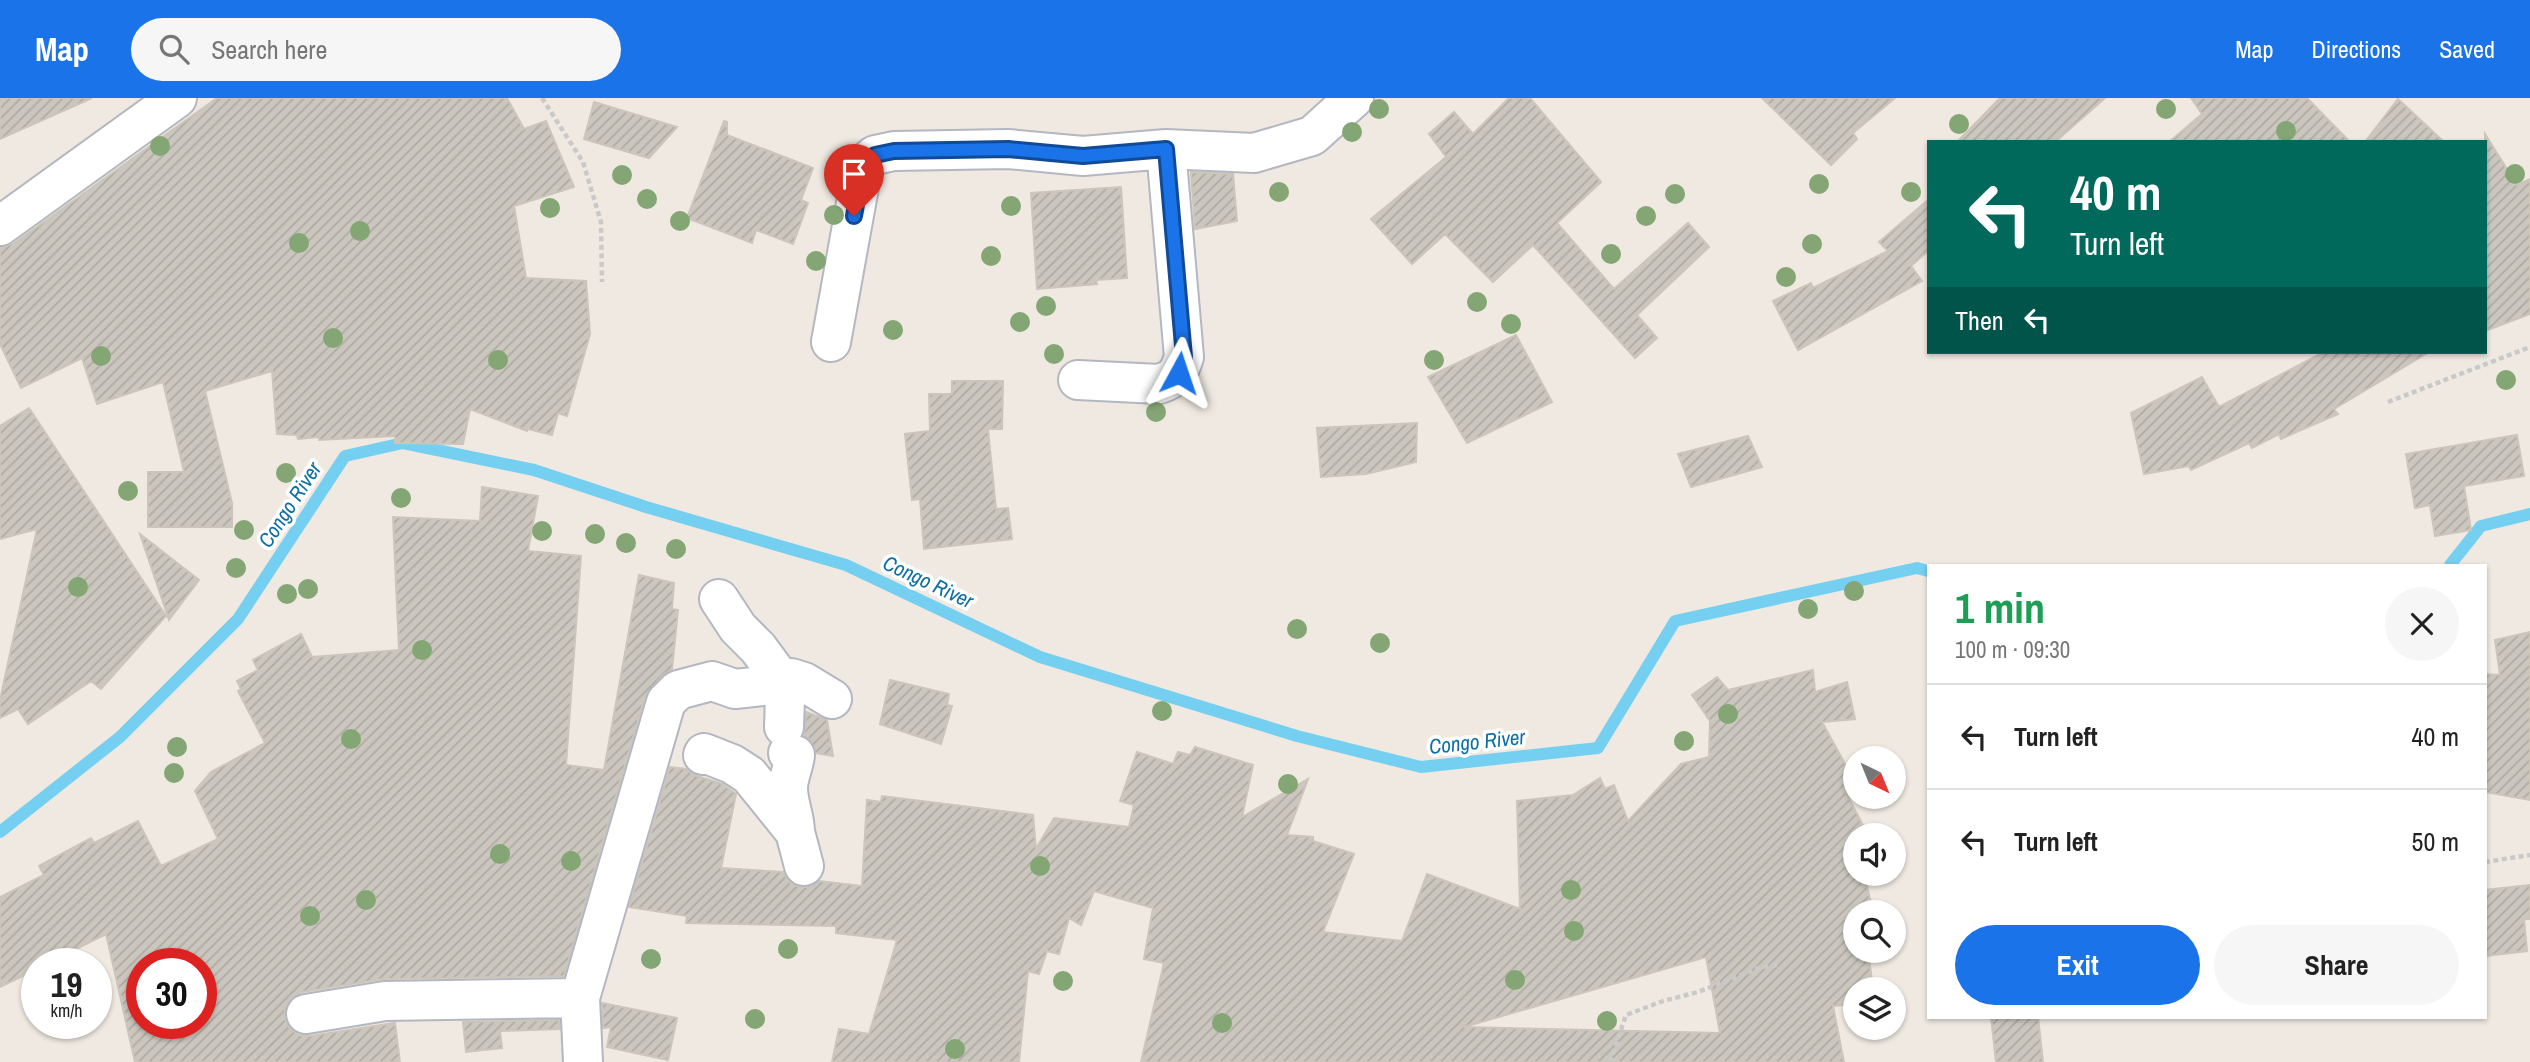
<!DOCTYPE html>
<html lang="en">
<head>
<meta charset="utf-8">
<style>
	body { margin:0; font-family:"Archivo Narrow",sans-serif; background:#f6f6f6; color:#222; height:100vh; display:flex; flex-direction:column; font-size:26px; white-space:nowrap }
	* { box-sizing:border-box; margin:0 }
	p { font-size:23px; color:#767676 }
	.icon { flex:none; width:38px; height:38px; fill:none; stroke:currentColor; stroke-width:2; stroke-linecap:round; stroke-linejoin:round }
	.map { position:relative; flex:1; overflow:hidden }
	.drawer { position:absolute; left:1927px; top:466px; width:560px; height:455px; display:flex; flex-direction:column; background:#fff; border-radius:0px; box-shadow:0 2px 5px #0004 }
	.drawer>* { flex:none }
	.top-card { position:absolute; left:1927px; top:42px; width:560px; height:214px; border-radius:0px; box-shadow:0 2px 5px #0004; background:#00695c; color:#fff; overflow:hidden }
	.needle { width:46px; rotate:137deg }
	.fabs { position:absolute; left:1843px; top:648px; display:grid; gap:14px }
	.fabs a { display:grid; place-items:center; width:63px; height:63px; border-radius:50%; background:#fff; box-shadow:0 2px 5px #0004; font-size:35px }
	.speed { position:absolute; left:21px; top:850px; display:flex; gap:14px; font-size:35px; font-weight:700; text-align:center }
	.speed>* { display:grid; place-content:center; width:91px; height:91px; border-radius:50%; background:#fff; box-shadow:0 2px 5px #0004; line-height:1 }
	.speed small { font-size:18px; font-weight:400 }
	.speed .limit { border:10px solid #d22; background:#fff; color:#111 }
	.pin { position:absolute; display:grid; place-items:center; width:60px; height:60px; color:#fff; margin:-72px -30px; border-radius:50% 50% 50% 0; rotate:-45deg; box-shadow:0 0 7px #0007 }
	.pin .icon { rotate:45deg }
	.me { position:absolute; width:77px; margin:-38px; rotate:5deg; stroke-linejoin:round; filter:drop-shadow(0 0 5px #0008) }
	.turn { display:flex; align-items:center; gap:24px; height:147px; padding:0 28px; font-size:32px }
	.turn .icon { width:91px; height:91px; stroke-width:2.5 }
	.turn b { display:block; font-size:49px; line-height:60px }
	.then { display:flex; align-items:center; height:66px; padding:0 28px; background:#0003; gap:14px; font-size:26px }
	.round { display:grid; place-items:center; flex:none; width:74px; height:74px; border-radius:37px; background:#f6f6f6 }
	.overview { display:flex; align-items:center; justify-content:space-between; height:119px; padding:0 28px }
	h1 { font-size:42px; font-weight:700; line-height:52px; color:#1e9e55 }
	.button { display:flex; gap:14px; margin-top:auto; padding:14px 28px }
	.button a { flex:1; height:80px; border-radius:42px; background:#1a73e8; color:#fff; font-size:28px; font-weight:700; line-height:80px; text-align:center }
	.button a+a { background:#f6f6f6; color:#222 }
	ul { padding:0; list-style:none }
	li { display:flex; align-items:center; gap:21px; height:105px; padding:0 28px; border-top:2px solid #e0e0e0 }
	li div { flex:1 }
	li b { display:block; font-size:26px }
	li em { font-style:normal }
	header { display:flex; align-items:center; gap:42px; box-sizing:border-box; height:98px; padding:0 35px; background:#1a73e8; color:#fff }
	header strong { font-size:33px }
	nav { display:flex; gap:38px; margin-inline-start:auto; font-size:24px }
	.search { width:490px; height:63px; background:#f6f6f6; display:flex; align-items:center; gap:18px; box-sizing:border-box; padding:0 24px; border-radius:38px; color:#767676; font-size:26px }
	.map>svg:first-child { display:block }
</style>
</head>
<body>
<header>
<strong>Map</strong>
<div class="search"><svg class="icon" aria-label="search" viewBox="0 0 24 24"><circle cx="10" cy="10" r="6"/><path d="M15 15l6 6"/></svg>Search here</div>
<nav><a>Map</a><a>Directions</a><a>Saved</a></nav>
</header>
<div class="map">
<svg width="2530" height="964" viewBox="0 0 2530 964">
	<defs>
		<pattern id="building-hatch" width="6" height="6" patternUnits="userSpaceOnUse" patternTransform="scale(1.75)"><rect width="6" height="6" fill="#cbc7bf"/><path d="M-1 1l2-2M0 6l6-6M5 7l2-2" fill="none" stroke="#afaba4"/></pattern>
	</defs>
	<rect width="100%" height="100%" fill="#efe9e1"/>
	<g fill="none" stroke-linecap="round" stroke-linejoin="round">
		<!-- stream -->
		<path stroke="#75cff0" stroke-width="12" d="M2450,467l31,-39 49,-12
			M0,734l120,-95 118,-118 107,-163 58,-13 131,27 112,37 200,58 194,92 257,79 124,31 177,-19 77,-127 242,-53 11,3"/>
	</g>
	<!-- building -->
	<path fill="url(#building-hatch)" stroke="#cbc5ba" stroke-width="2" fill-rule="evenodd" d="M0,0h92l-92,41z
		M217,0h290l17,31 22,-8 28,66 -60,19 12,72 60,3 4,53 -23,82 -9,-3 -6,22 -24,-6 -1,2 -57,-22 -7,35 -68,-1v-7l-76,4v-3l-21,2 -1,-4 -20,-1 -5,-63 -67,20 27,112v24h-84v-55h36l-21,-90 -66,22 -15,-46 -61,30 -21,-44v-97l13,-3z
		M1509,0h21l71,84 -44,41 57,66 74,-66 21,24 -72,68 20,23 -22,20 -102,-113 -40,37 -48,-48 -33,30 -41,-45 75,-62 -17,-23 25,-22 19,22z
		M1762,0h133l-42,35 4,6 -26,26z
		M2000,0h105l-50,44h-98z
		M2191,0h116l43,44h-181l33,-28z
		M2398,1l46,43h-79z
		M594,4l83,25 -28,31 -65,-19z
		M724,23l3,1v13l86,33 -12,32 7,3 -15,41 -37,-14 -4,13 -65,-25z
		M2485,36l32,51 13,-6v135l-45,17z
		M1191,74l42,2 4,47 -42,8z
		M1121,89l6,91 -31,2 1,4 -60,5 -6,-96z
		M1928,102v51l-17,15 11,15 -124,69 -25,-49 38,-18 2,5 75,-37 -9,-9z
		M1516,237l36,67 -85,41 -39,-66z
		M2324,254h105l-95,57 4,5 -28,12 -29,13 -2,-5 -27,14 -3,-5 -58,27 -2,-4 -45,8 -13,-61 71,-36 17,30z
		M952,283h51l-1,48h-14l8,80 12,-1 4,31 -88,10 -4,-50 -8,1 -7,-66 25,-3 -1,-37h23z
		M29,310l137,208 -65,73 -10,-8 -63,43 -10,-15 -18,9v-18l37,-171 -37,10v-113z
		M1417,325l-1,39 -50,12 -45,3 -4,-49z
		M2517,337l7,41 -60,10 7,44 -36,6 -5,-31 -15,3 -9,-54z
		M1748,338l14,31 -71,20 -13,-33z
		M482,389l56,9 -10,55 53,5 -15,209 38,5 35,-195 35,8 -2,26 6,1 -6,59 -9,6 -18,21 -81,280 -182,3 -80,13 -9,5 -7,9 -2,11 5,10 10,8 11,1 85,-13 5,39h-265l-29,-128 -60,30h-9v5l-37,18v-90l44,-22 -5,-9 52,-28 3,5 44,-22 23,45 57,-27 -23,-48 16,-19 54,-29 -27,-52 3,-2 -4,-8 21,-11 -5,-10 48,-26 11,23 87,-7 -6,-133 87,4zM142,866h59v60h-59z
		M140,436l59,46 -30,40z
		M2530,534v168l-45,-8v-118l15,1 -5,-35z
		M1813,572l2,22 32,-10 8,37 -33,3 33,60 -11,7 24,46h-13v38h9l9,39h-18v38h13l5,39h-18v15l-22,2 11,56h-703l23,-99 -20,-4 9,-51 -59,-17 -13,34 -12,-7 -10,36 -12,-3 -8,23 -11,-3 -9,91h-187l7,-33 30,5 28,-94 -61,-7v-7l-150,-3 1,-7 -58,-9 41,-140 16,2 8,6 28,9 14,10 -15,74 62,4 6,10 10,5h11l9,-6 43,5 5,-86 14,2 1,-6 151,19 3,34 18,-31 75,9 5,-22 -14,-4 17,-49 36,12 5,-12 12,3 5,-8 58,18 -11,52 66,-38 -21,56 26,2v4l41,13 -31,78 79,9 25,-67 93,35 -3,-108 56,-6 27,-17 5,11 9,-4 14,36 53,-57 28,-7 1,-36 -18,-26 25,-18 11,13zM1706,859l14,76 -256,-6z
		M890,582l59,14 -2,11 5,1 -11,38 -61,-20z
		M806,614l21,8 6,36 -17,-3 -6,-13 -6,-5z
		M2530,787v34h-6l3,32 -42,5v-66z
		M602,905l75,15 -9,42 -61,-13 4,-20 -8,1z
		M1991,919h47l5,45h-47z
		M559,922l1,9 -60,2 2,17 -36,4 -3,-30z"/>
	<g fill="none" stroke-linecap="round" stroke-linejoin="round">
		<!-- street casing -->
		<g stroke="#b4b7c1" stroke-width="42">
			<path id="street" d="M0,128l177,-128
				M831,244l32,-177 12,-10 19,-4 114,-2 75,7 83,-7 88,4 58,-17 42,-38
				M1078,282l81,4c16,-5 20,-11 25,-27l-18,-208
				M719,501l19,29 20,20 20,27 7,22 -1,30
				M788,655l7,2c-1,11 -7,22 -7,33 0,16 7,28 7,44
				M703,657l1,-2 28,11 17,11 46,57 9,34
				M306,916l79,-13 195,-3
				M583,964l-3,-64 86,-296 12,-12 34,-9 23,8 38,-4 18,-7 13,4 28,17"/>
		</g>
		<!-- path -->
		<path stroke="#c9c9c9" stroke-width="4.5" stroke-dasharray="5 3.5" stroke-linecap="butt" d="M542,0l41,64 18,60 1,60
			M2388,304l142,-55
			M2485,764l45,-7
			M1610,964l16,-47 37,-14 35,-9 63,-25 19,-2"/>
		<!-- street -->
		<use href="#street" stroke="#fff" stroke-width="38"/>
	</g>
	<!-- trees -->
	<g fill="#84a574">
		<circle cx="1379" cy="11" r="10"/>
		<circle cx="2166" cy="11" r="10"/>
		<circle cx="1959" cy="26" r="10"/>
		<circle cx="2286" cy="33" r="10"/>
		<circle cx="1352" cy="34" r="10"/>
		<circle cx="160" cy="48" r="10"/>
		<circle cx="2515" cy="76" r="10"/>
		<circle cx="622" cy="77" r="10"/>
		<circle cx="1819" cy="86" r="10"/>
		<circle cx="1279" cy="94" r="10"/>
		<circle cx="1911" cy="94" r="10"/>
		<circle cx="1675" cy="96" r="10"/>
		<circle cx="647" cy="101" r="10"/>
		<circle cx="1011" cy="108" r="10"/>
		<circle cx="550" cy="110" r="10"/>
		<circle cx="834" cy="117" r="10"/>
		<circle cx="1646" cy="118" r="10"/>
		<circle cx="680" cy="123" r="10"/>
		<circle cx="360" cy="133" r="10"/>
		<circle cx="299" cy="145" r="10"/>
		<circle cx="1812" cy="146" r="10"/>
		<circle cx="1611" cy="156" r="10"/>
		<circle cx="991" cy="158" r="10"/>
		<circle cx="816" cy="163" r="10"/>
		<circle cx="1786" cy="179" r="10"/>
		<circle cx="1477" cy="204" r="10"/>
		<circle cx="1046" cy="208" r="10"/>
		<circle cx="1020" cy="224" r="10"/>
		<circle cx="1511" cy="226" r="10"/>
		<circle cx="893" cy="232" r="10"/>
		<circle cx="333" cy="240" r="10"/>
		<circle cx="1054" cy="256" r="10"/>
		<circle cx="101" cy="258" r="10"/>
		<circle cx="498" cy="262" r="10"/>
		<circle cx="1434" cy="262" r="10"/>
		<circle cx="2506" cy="282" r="10"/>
		<circle cx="1156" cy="314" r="10"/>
		<circle cx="286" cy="375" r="10"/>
		<circle cx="128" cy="393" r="10"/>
		<circle cx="401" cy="400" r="10"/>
		<circle cx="244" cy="432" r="10"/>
		<circle cx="542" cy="433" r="10"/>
		<circle cx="595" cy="436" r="10"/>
		<circle cx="626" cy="445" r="10"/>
		<circle cx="676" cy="451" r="10"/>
		<circle cx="236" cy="470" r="10"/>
		<circle cx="78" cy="489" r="10"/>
		<circle cx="308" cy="491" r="10"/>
		<circle cx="1854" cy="493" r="10"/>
		<circle cx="287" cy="496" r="10"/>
		<circle cx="1808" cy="511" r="10"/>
		<circle cx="1297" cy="531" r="10"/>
		<circle cx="1380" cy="545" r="10"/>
		<circle cx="422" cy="552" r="10"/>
		<circle cx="1162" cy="613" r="10"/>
		<circle cx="1728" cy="616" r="10"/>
		<circle cx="351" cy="641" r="10"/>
		<circle cx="1684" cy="643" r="10"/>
		<circle cx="177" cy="649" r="10"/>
		<circle cx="174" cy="675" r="10"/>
		<circle cx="1288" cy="686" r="10"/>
		<circle cx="500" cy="756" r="10"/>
		<circle cx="571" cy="763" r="10"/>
		<circle cx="1040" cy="768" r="10"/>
		<circle cx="1571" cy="792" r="10"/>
		<circle cx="366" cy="802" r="10"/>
		<circle cx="310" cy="818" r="10"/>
		<circle cx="1574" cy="833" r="10"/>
		<circle cx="788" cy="851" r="10"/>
		<circle cx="651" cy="861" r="10"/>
		<circle cx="1515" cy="882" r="10"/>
		<circle cx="1063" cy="883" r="10"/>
		<circle cx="755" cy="921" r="10"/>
		<circle cx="1607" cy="923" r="10"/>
		<circle cx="1222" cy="925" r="10"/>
		<circle cx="955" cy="951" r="10"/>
	</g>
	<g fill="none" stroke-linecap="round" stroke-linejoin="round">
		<!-- route casing -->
		<g stroke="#114b97" stroke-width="18">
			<path id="route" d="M854,118l9,-51 12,-10 19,-4 114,-2 75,7 83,-7 18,208 -5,16"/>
		</g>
		<!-- route -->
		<use href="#route" stroke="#1a73e8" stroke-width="12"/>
	</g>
	<g text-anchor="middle" stroke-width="7" stroke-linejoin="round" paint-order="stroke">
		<!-- water labels -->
		<g font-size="21" font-style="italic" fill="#0d6fa3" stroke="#fff">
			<text transform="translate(290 407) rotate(-57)" y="7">Congo River</text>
			<text transform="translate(928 484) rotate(25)" y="7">Congo River</text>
			<text transform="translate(1477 644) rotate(-6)" y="7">Congo River</text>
		</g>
	</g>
</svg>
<div class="fabs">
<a><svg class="needle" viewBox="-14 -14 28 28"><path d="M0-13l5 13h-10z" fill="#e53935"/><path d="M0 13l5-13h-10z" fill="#767676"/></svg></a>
<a><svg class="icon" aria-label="sound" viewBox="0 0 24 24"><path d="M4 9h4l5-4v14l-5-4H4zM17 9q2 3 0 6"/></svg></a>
<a><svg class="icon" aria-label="search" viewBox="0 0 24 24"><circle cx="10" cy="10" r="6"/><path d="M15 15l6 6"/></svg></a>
<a><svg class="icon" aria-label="layers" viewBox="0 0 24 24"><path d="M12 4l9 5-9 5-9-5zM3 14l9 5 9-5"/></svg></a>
</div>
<div class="speed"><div>19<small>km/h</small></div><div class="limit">30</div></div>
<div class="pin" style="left:854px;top:118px;background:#d93025"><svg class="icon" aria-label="arrive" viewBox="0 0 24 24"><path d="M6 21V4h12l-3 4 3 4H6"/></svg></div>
<svg class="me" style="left:1179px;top:275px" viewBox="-20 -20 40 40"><path d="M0-17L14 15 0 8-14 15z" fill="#1a73e8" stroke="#fff" stroke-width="4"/></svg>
<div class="top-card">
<div class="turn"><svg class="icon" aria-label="left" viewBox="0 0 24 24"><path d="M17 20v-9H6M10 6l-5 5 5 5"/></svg><div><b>40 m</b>Turn left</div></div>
<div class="then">Then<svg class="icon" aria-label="left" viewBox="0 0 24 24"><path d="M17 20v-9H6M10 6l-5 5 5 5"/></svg></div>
</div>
<section class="drawer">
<div class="overview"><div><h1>1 min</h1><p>100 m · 09:30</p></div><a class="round"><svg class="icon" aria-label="close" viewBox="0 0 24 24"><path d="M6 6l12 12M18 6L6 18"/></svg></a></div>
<ul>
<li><svg class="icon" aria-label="left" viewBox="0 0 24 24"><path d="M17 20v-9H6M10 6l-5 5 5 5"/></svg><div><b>Turn left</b></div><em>40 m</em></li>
<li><svg class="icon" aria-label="left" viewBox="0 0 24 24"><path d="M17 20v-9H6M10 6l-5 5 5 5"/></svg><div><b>Turn left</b></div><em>50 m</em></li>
</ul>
<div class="button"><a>Exit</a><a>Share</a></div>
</section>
</div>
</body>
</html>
